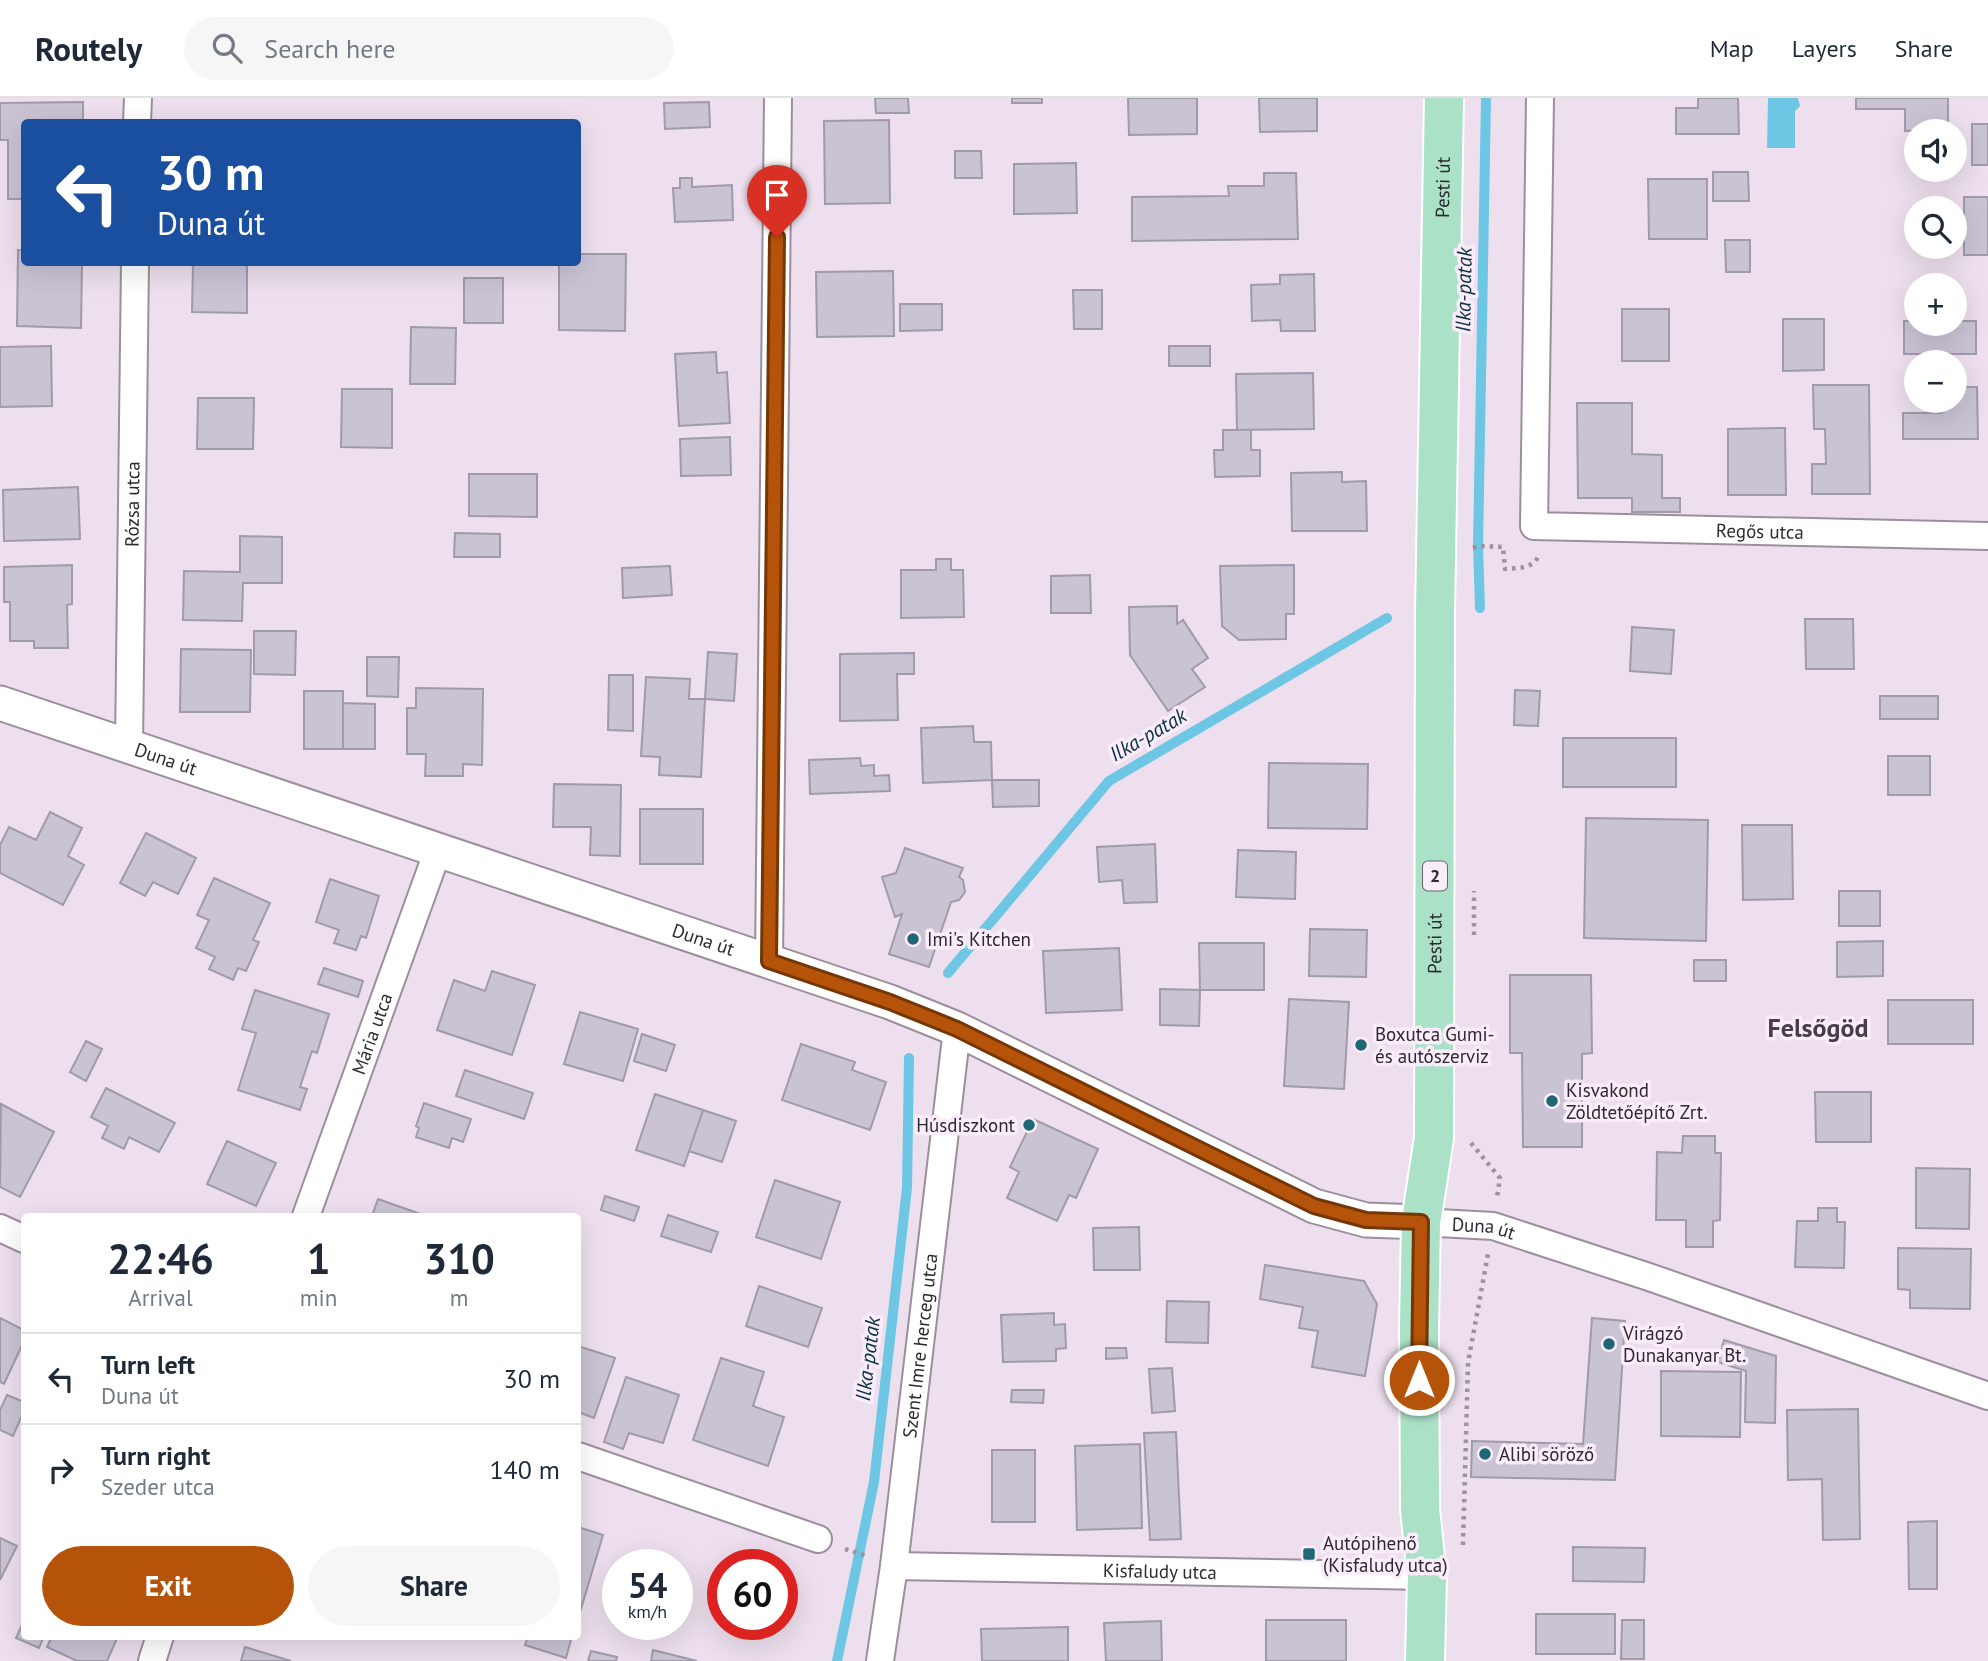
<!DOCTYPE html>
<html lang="en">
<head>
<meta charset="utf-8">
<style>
	body { margin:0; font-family:"PT Sans",sans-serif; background:#f6f6f7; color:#1f2937; height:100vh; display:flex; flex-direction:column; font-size:26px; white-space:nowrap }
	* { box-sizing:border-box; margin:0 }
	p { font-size:23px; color:#747a83 }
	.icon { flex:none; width:38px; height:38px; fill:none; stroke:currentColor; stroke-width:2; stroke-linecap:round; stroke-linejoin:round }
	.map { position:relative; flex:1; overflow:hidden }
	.details { position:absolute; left:21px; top:1115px; width:560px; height:427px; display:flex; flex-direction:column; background:#fff; border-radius:7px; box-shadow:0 7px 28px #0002 }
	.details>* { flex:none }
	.guide { position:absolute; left:21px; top:21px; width:560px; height:147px; border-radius:7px; box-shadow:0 7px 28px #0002; background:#1a4fa0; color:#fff; overflow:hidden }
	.controls { position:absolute; left:1904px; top:21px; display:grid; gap:14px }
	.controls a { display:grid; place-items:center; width:63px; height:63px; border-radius:50%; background:#fff; box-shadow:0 7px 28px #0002; font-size:35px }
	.speed { position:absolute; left:602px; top:1451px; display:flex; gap:14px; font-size:35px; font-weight:700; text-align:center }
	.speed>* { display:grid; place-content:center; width:91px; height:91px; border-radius:50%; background:#fff; box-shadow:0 7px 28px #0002; line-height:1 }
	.speed small { font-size:18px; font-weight:400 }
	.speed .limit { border:10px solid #d22; background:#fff; color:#111 }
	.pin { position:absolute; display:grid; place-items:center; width:60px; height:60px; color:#fff; margin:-72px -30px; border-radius:50% 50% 50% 0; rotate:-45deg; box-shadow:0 0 7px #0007 }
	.pin .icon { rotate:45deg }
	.me { position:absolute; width:77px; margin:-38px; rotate:0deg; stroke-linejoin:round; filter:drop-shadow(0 0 5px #0008) }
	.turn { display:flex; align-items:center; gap:24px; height:147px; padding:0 21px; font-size:32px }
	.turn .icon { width:91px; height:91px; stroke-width:2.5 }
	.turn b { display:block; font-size:49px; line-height:60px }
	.eta { display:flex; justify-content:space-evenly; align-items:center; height:119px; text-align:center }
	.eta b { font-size:42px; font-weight:700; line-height:49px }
	.action { display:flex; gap:14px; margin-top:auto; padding:14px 21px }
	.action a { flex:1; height:80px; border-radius:42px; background:#b45309; color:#fff; font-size:28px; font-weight:700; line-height:80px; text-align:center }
	.action a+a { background:#f6f6f7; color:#1f2937 }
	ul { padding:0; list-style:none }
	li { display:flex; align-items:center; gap:21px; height:91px; padding:0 21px; border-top:2px solid #e0e1e3 }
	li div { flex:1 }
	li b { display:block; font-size:26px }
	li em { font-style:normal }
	header { display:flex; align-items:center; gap:42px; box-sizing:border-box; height:98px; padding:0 35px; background:#fff; border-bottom:2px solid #e0e1e3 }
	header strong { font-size:33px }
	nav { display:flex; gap:38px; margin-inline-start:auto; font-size:24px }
	.search { width:490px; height:63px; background:#f6f6f7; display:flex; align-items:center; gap:18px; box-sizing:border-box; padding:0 24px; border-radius:38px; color:#747a83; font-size:26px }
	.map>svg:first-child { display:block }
</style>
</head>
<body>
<header>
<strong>Routely</strong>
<div class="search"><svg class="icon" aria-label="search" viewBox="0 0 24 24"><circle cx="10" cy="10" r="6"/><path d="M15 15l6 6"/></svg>Search here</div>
<nav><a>Map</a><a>Layers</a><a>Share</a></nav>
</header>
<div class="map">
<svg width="1988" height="1563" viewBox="0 0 1988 1563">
	<rect width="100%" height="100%" fill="#eddfed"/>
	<!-- water -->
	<path fill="#6ec6e5" d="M1768,0h30l2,8 -5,5v37h-28z"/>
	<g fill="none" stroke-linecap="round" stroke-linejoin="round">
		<!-- stream -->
		<path stroke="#6ec6e5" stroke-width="10" d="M1480,510l-2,-62 8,-448
			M948,875l161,-192 278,-163
			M837,1563l37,-179 33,-294 2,-130"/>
	</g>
	<!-- building -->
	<path fill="#c9c3d4" stroke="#a09aaa" stroke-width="2" d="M875,0h33l1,15h-33z
		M1012,0h30v5h-30z
		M1128,0h69v36l-68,1z
		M1259,0h58v33l-57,1z
		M1698,0h40l1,36h-63v-26h22z
		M1856,0h92v33h-43v-22h-49z
		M83,4v20h-59v77h-16v-59h-8v-37z
		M709,4l1,25 -45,2 -1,-26z
		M889,22l1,83 -65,1 -1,-83z
		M1972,26h16v41h-16z
		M955,53h26l1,27h-27z
		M1076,65l1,50 -63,1v-50z
		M1713,74h35l1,29h-36z
		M1264,75h32l2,66 -166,2v-44l97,-1 -1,-10h36z
		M680,80h12v9l40,-2 1,35 -58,2 -2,-34h7z
		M1648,81h59v60h-58z
		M1964,99h24v58h-24z
		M1725,142h25v32h-24z
		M18,152l6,1v11h58l-1,66 -64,-2z
		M578,156h48l-1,77 -66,-1v-68h19z
		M193,165h54v50l-55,-1z
		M893,173l1,65 -77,1 -1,-65z
		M1314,176l1,57h-34l-1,-11 -28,1 -1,-36 29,-1v-9z
		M464,180h39v45h-39z
		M1073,192h29v39h-28z
		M900,206h42v26l-42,1z
		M1622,211h47v52h-47z
		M1783,221h41v51l-41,1z
		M1904,223h12v3h39v-3h21v33h-72z
		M411,229l45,1 -1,56h-45z
		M51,248l1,60 -52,1v-60z
		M1169,248h41v20h-41z
		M716,254l1,21 10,-1 3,51 -51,3 -4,-72z
		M1313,275l1,56 -77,1 -1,-56z
		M1813,287h56l1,109h-58v-30h14l-1,-35h-11z
		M1955,289h22l1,52h-75v-26h39l-1,-12h14z
		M342,291h50v59l-51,-1z
		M198,300h56l-1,51h-56z
		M1577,305h55v51l30,1v43h18v14h-48v-14h-54z
		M1785,330l1,67h-58v-66z
		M1223,332h28v20h9v26l-45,1 -1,-27h9z
		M730,339l1,38 -50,1 -1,-37z
		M1342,374v10l24,-1 1,50h-75l-1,-58z
		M469,376h68v43l-68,-1z
		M78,389l2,52 -76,2 -1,-51z
		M455,435l45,1v23h-46z
		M240,438l42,1v46h-39l-1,38 -59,-1 1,-49 56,1z
		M936,461h15v11h12l1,47 -63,1v-48h35z
		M72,467v39l-5,1 1,43h-34v-7h-24v-39h-6v-35z
		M1294,467v49h-8v25l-47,1 -17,-14 -2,-60z
		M670,468l2,29 -49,3 -1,-30z
		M1090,477l1,38h-40v-37z
		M1177,508v18l6,-4 25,38 -16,11 13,18 -37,24 -38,-56 -1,-48z
		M1805,521h48l1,50h-48z
		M1632,529l42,3 -3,44 -41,-3z
		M254,533h42l-1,44 -41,-1z
		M181,551l70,1 -1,62h-70z
		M708,554l29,2 -3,47 -29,-2z
		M914,555v21h-17l1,46 -58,1v-67z
		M367,559h32l-1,40 -31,-1z
		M609,577h24v56l-25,-1z
		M646,579l44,2 -1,20h16l-4,78 -42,-2 1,-18 -19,-1z
		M416,590l67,1 -1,76 -19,-1v12h-38l1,-22h-19v-46h9z
		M1515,592l25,1 -2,35 -24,-1z
		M304,593h39v58h-39z
		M1880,598h58v23h-58z
		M343,605l32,1v45h-32z
		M973,628l1,16h17l1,38 -69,3 -2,-55z
		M1563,640h113v49h-113z
		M1888,658h42v39h-42z
		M860,660l1,8 13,-1v11l15,-1 1,16 -80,3 -1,-34z
		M1269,665l99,1 -1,65 -99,-1z
		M992,682h47v26l-46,1z
		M554,686l67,1 -1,71 -30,-1 1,-28h-38z
		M640,711h63v55h-63z
		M50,714l32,16 -14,28 16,9 -21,40 -63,-32v-28l9,-18 27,13z
		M1586,720l122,2 -2,121 -122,-3z
		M1742,727h50l1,74 -50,1z
		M146,735l50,25 -18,36 -25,-12 -8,14 -25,-13z
		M1155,746l2,58 -33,1 -2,-23 -23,2 -2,-35z
		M905,750l58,20 -4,9 4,3 2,12 -6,8 -8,2 -22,65 -40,-13 13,-40 -7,3 -13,-40 14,-4z
		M1238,752l58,2 -1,47 -59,-2z
		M214,780l56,25 -17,37 6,2 -13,29 -8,-3 -5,12 -24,-11 6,-12 -19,-9 13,-28 -12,-5z
		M330,781l49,17 -13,42 -5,-2 -5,14 -22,-7 5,-13 -23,-8z
		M1839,793h41v35h-41z
		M1310,831l57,1 -1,47 -57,-1z
		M1883,843v35l-46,1v-35z
		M1199,845h65v47h-64z
		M1119,850l3,62 -76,3 -3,-62z
		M1694,862h32v21h-32z
		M324,870l39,13 -5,16 -40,-13z
		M492,873l43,14 -23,70 -75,-25 17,-50 31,11z
		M1510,877h81l1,78 -10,1v93h-59l-1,-94h-12z
		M1160,891l40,1 -1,36 -39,-1z
		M255,892l74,24 -12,39 -5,-2 -12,36 7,2 -7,21 -62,-20 18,-57 -14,-4z
		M1289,901l60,3 -5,87 -60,-3z
		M1888,902h85v44h-85z
		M580,914l58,17 -15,52 -59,-17z
		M642,936l33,11 -9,26 -32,-10z
		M86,943l16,8 -16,32 -16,-9z
		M801,946l54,18 -3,8 34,12 -16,48 -88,-30z
		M465,972l68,23 -9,26 -68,-23z
		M106,990l69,35 -16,29 -30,-15 -5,12 -22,-11 6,-12 -17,-9z
		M1815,994h56v50h-55z
		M655,996l48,16 -19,56 -48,-16z
		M424,1005l47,16 -8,23 -11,-4 -3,10 -33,-11 3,-9 -3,-2z
		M1,1006l53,28 -34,65 -20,-10z
		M703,1012l33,11 -14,41 -33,-11z
		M1033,1021l65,30 -22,49 -7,-3 -12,26 -50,-23 12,-26 -9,-5z
		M1683,1038h32v17h6l-1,67 -7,1v26h-27v-27h-30l1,-68 25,1z
		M227,1043l49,22 -20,43 -49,-22z
		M1916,1070l54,1 -1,60 -53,-1z
		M775,1082l65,22 -19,57 -65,-22z
		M605,1098l34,11 -5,14 -33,-11z
		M378,1101l48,17h-54z
		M1818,1110h19v14h8l-1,46 -49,-1 2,-46h21z
		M668,1117l50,17 -7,20 -50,-16z
		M1139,1129l1,43h-46l-1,-42z
		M1898,1150l73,1 -1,60 -60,-1v-18l-12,-1z
		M1265,1167l99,16 13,23 -12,72 -53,-9 6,-36 -19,-3 4,-21 -43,-8z
		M759,1188l63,22 -14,39 -62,-21z
		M1167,1203l42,1 -1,41 -42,-1z
		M1054,1215v12l11,-1 1,24 -10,1v12l-53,1 -2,-47z
		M0,1220l24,12v11l-20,43 -4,-2z
		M1592,1220l33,3 -10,159 -144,-3 1,-36 111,3z
		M1724,1242l52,16 -1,67 -30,-1 1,-51 -28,-9z
		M578,1248l37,12 -21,60 -16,-6z
		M1106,1250h20l1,10 -21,1z
		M721,1260l43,14 -11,34 31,11 -16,49 -75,-26z
		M1172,1270l3,43 -23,2 -3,-44z
		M1661,1273l80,1 -1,65 -79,-1z
		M626,1279l53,18 -16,48 -34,-10 -6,16 -19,-7z
		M1012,1292h32l-1,13 -32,-1z
		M7,1297l17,7v9l-11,25 -13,-6v-20z
		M1858,1311l2,130 -37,1 -1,-61 -34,1 -1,-70z
		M1176,1334l5,107 -31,1 -6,-107z
		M1140,1346l2,84 -65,2 -2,-84z
		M992,1352h43v72h-43z
		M1937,1423v68h-28l-1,-67z
		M578,1429l25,8 -25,84z
		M0,1440l17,8 -17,34z
		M1573,1449l72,1 -1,34 -71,-1z
		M1536,1516h79v40h-79z
		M24,1522v16h20l-5,12 -23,-10z
		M1266,1522h80v41h-80z
		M1622,1522h22v39h-23z
		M1161,1523l1,40h-56l-2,-38z
		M1068,1529v34h-86l-1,-32z
		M52,1538h66l-11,25h-30l-30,-14z
		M528,1538h44l-6,22 -41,-13z
		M245,1549l46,14h-50z
		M653,1552l44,11h-46z
		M591,1553l26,6 -1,4h-28z"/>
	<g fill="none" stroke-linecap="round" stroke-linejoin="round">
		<!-- minor casing -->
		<g stroke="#9c8f9c" stroke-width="30">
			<g id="minor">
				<path id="s1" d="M1540,0l-6,428 454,10"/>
				<path d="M137,24l1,-24"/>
				<path id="s2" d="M129,648l6,-484"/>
				<path d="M769,863l9,-863"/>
				<path id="s3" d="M306,1118l132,-366"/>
				<path id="s4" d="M1421,1124l72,4 156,51 339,119"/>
				<path d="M0,1130l24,11"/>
				<path d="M578,1358l240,83"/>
				<path id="s5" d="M894,1468l533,10"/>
				<path d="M152,1563l8,-25"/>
				<path id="s6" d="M880,1563l14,-95 63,-537"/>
			</g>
		</g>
		<!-- tertiary casing -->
		<g stroke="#9c8f9c" stroke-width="37">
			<g id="tertiary">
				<path id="s7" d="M0,605l890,299 67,27 357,177 52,14 55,2"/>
			</g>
		</g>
		<!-- primary casing -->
		<g stroke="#fff" stroke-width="42">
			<g id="primary">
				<path id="s8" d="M1425,1563l2,-85 -7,-67 -1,-181 2,-106 13,-84 1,-525 9,-515"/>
			</g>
		</g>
		<!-- path -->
		<path stroke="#9d939d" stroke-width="4.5" stroke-dasharray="3.5 5" stroke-linecap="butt" d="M1473,450l6,-2 24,1 2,22c12,-1 27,0 33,-12
			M1474,837v-44
			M1471,1045l29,35 -3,19
			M1463,1447l5,-182 20,-109
			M845,1451l22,7"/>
		<!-- minor -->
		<use href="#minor" stroke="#fff" stroke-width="26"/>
		<!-- tertiary -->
		<use href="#tertiary" stroke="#fff" stroke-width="33"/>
		<!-- primary -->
		<use href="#primary" stroke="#aae1c7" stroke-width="38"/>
	</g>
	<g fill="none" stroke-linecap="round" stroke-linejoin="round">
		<!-- route casing -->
		<g stroke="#753606" stroke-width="18">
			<path id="route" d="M777,139l-8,724 121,41 67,27 357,177 52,14 55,2 -2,158"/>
		</g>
		<!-- route -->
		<use href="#route" stroke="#b45309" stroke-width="12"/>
	</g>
	<!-- markers -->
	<g fill="#1f6775" stroke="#faecfa" stroke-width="2.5">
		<circle cx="913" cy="841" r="7"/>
		<circle cx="1361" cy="947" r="7"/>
		<circle cx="1552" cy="1003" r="7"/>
		<circle cx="1029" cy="1027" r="7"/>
		<circle cx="1609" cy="1246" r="7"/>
		<circle cx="1485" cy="1356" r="7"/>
		<rect x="1302" y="1449" width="14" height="14" rx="3.5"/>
	</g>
	<g text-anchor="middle" stroke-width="7" stroke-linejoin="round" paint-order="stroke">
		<!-- shield labels -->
		<rect fill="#faecfa" stroke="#6b646b" stroke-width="2" x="1423" y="763.5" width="24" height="29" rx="5"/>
		<g font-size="18" font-weight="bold" fill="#2e292e">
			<text x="1435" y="784">2</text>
		</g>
		<!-- street labels -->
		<g font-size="19" fill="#2e292e" stroke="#faecfa">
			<text dy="7" stroke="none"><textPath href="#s8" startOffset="1475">Pesti út</textPath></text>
			<text dy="7" stroke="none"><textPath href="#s2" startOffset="242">Rózsa utca</textPath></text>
			<text dy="7" stroke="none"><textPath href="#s1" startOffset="654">Regős utca</textPath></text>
			<text dy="7" stroke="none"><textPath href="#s7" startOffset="175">Duna út</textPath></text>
			<text dy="7" stroke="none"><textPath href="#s7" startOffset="742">Duna út</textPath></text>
			<text dy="7" stroke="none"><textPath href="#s8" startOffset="719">Pesti út</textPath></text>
			<text dy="7" stroke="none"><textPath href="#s3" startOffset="194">Mária utca</textPath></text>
			<text dy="7" stroke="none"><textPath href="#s4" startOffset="63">Duna út</textPath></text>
			<text dy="7" stroke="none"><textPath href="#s6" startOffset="318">Szent Imre herceg utca</textPath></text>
			<text dy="7" stroke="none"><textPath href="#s5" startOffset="266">Kisfaludy utca</textPath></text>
		</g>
		<!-- poi labels -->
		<g font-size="19" fill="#2e292e" stroke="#faecfa" text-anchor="start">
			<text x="927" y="848">Imi's Kitchen</text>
			<text x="1375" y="943">Boxutca Gumi-<tspan x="1375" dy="22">és autószerviz</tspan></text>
			<text x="1566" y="999">Kisvakond<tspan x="1566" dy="22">Zöldtetőépítő Zrt.</tspan></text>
			<text x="1015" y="1034" text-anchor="end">Húsdiszkont</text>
			<text x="1623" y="1242">Virágzó<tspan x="1623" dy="22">Dunakanyar Bt.</tspan></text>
			<text x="1499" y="1363">Alibi söröző</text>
			<text x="1323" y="1452">Autópihenő<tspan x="1323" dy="22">(Kisfaludy utca)</tspan></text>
		</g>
		<!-- water labels -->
		<g font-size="21" font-style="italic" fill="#0a3442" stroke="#faecfa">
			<text transform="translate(1464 192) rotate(-89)" y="7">Ilka-patak</text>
			<text transform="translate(1148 637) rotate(-30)" y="7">Ilka-patak</text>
			<text transform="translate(868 1261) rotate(-83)" y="7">Ilka-patak</text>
		</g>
		<!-- district labels -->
		<g font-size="26" font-weight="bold" fill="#483d48" stroke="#faecfa">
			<text x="1818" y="939">Felsőgöd</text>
		</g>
	</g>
</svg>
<div class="controls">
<a><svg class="icon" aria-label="sound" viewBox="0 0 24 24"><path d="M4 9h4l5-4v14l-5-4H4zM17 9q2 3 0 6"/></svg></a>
<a><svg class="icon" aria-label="search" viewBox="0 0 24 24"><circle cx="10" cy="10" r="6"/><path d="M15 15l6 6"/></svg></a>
<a>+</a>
<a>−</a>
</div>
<div class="speed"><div>54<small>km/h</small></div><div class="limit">60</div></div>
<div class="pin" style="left:777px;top:139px;background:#d93025"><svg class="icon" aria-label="arrive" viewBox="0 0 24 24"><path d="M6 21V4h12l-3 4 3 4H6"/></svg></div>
<svg class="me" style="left:1419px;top:1282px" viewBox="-20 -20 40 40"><circle r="17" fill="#b45309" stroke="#fff" stroke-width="3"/><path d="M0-11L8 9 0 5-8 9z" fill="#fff"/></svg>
<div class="guide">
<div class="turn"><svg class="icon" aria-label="left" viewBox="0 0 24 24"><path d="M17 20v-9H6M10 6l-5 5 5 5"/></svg><div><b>30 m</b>Duna út</div></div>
</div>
<section class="details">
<div class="eta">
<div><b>22:46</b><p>Arrival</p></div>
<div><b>1</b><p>min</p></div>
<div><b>310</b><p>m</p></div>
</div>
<ul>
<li><svg class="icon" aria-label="left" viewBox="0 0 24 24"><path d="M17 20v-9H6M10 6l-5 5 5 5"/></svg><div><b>Turn left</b><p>Duna út</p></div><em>30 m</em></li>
<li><svg class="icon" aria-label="right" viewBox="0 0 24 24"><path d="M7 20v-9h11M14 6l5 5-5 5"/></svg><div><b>Turn right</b><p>Szeder utca</p></div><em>140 m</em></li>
</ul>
<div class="action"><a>Exit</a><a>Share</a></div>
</section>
</div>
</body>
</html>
